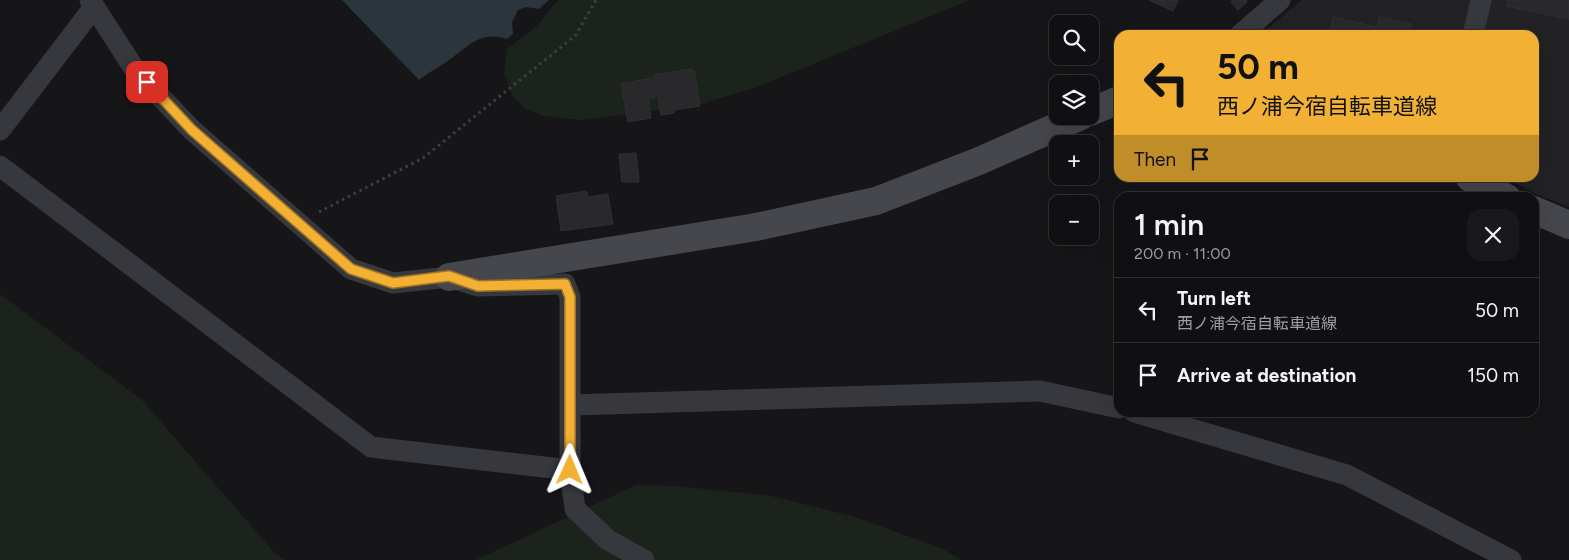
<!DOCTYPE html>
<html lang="en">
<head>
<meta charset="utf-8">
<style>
	body { margin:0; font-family:Figtree,"Noto Sans JP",sans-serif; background:#19191b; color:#f1f3f6; height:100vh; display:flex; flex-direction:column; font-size:19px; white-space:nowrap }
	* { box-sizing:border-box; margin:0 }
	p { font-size:16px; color:#9c9d9f }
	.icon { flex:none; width:28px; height:28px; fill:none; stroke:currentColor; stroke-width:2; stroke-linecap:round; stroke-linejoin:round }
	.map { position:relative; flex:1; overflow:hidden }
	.panel { position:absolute; left:1114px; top:192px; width:425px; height:225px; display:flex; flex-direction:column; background:#101012; border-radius:15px; box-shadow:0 5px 20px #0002,0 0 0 1px #303032 }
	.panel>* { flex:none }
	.guide { position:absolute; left:1114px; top:30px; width:425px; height:152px; border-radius:15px; box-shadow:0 5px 20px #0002,0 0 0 1px #303032; background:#f2b134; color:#111; overflow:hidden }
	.tools { position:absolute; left:1049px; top:15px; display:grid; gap:10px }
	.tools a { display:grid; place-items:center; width:50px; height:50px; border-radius:10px; background:#101012; box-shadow:0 5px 20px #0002,0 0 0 1px #303032; font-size:25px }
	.pin { position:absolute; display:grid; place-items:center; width:42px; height:42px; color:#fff; margin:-21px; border-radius:10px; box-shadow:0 2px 8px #0006 }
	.me { position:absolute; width:55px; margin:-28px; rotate:1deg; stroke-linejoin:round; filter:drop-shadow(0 0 4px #0008) }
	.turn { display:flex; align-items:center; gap:18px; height:105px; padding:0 20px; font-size:22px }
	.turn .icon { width:65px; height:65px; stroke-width:2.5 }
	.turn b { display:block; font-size:35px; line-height:42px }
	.then { display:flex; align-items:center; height:48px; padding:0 20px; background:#0003; gap:10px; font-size:19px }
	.round { display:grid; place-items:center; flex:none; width:52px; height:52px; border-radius:15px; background:#19191b }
	.headline { display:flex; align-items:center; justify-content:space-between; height:85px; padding:0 20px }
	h1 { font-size:30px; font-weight:600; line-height:38px }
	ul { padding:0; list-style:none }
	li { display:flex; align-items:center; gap:15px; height:65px; padding:0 20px; border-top:1px solid #303032 }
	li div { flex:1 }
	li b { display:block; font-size:19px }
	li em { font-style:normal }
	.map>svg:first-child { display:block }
</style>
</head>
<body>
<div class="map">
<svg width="1569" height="560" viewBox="0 0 1569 560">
	<rect width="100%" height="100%" fill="#161618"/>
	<!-- built -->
	<path fill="#222225" d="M1302,0h267v207l-29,-11 -35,-18h29v-143h-267v-6z"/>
	<!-- green -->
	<path fill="#1c231d" d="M558,0h412l-216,88 -60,18 -113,14 -38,-4 -19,-8 -11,-12 -9,-22 3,-25 29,-22z
		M0,294l142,106 131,151 12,9h-285z
		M636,485l41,1 94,10 84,21 88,32 18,11h-485z"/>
	<!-- water -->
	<path fill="#2c353c" d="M342,0h207l-10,9 -13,-2 -8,3 -6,12 1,12 -6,5c-25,-8 -37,5 -55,19 -11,8 -23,14 -33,22z"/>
	<!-- building -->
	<path fill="#29292c" stroke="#303034" d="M1149,0h29l-5,11z
		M1233,0h13l1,2 -9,8 -7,-8z
		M1508,0h61v19l-63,-13z
		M1333,17l44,10 2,-10 32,7 -2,10 2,1h-82z
		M691,69l1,2 2,-1 6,36 -26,4v3l-13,2 -7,-40z
		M652,78l4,19 -8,1 3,20 -23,4 -7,-38z
		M636,153l3,29h-17l-3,-28z
		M586,191l2,6 20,-3 5,30 -52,7 -5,-35z"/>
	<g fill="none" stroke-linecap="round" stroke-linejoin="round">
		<!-- path -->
		<path stroke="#3d3f44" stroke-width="3" stroke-dasharray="2.5 4" stroke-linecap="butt" d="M319,212l104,-54 153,-123 20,-35"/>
		<!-- street -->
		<path stroke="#37383d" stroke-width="21" d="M90,0l45,70 57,60 159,139 42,14 56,-6 29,9 87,-2 5,13v173l5,39 33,31 36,20
			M1240,35l40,-35
			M1473,35l8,-35
			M0,130l94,-123
			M0,166l371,281 199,23
			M570,405l470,-14 79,17
			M1134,412l213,63 164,85"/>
		<!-- secondary -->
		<path stroke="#45474d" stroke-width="28" d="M1090,112l29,-12
			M1470,178l37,20
			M1534,210l35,15
			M449,277l307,-50 120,-26 103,-40 102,-45"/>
	</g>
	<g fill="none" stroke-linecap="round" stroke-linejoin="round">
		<!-- route casing -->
		<g stroke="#9d7322" stroke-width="12">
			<path id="route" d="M147,82l45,48 159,139 42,14 56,-7 29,10 87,-2 5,13v173"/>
		</g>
		<!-- route -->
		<use href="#route" stroke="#f2b134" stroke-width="9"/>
	</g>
</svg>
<div class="tools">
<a><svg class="icon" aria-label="search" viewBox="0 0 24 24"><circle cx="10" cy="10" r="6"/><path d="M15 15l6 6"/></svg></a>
<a><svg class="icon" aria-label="layers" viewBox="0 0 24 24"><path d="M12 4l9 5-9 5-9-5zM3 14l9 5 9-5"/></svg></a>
<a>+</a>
<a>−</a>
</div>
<div class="pin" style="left:147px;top:82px;background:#d93025"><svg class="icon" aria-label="arrive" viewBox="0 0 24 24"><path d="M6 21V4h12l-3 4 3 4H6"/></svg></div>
<svg class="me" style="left:570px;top:470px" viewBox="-20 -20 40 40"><path d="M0-17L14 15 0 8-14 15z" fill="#f2b134" stroke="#fff" stroke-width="4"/></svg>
<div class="guide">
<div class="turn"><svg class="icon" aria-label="left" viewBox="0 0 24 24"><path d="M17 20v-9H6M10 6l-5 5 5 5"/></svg><div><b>50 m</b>西ノ浦今宿自転車道線</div></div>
<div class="then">Then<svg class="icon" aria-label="arrive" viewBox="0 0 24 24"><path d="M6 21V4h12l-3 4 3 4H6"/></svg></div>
</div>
<section class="panel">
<div class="headline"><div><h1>1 min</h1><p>200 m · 11:00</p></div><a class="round"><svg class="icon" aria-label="close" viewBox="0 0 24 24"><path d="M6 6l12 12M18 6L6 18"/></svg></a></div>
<ul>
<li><svg class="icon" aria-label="left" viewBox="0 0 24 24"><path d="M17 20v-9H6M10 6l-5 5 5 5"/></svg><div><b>Turn left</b><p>西ノ浦今宿自転車道線</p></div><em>50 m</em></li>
<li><svg class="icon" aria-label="arrive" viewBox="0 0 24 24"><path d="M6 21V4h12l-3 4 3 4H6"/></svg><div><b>Arrive at destination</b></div><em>150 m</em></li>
</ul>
</section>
</div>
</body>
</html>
